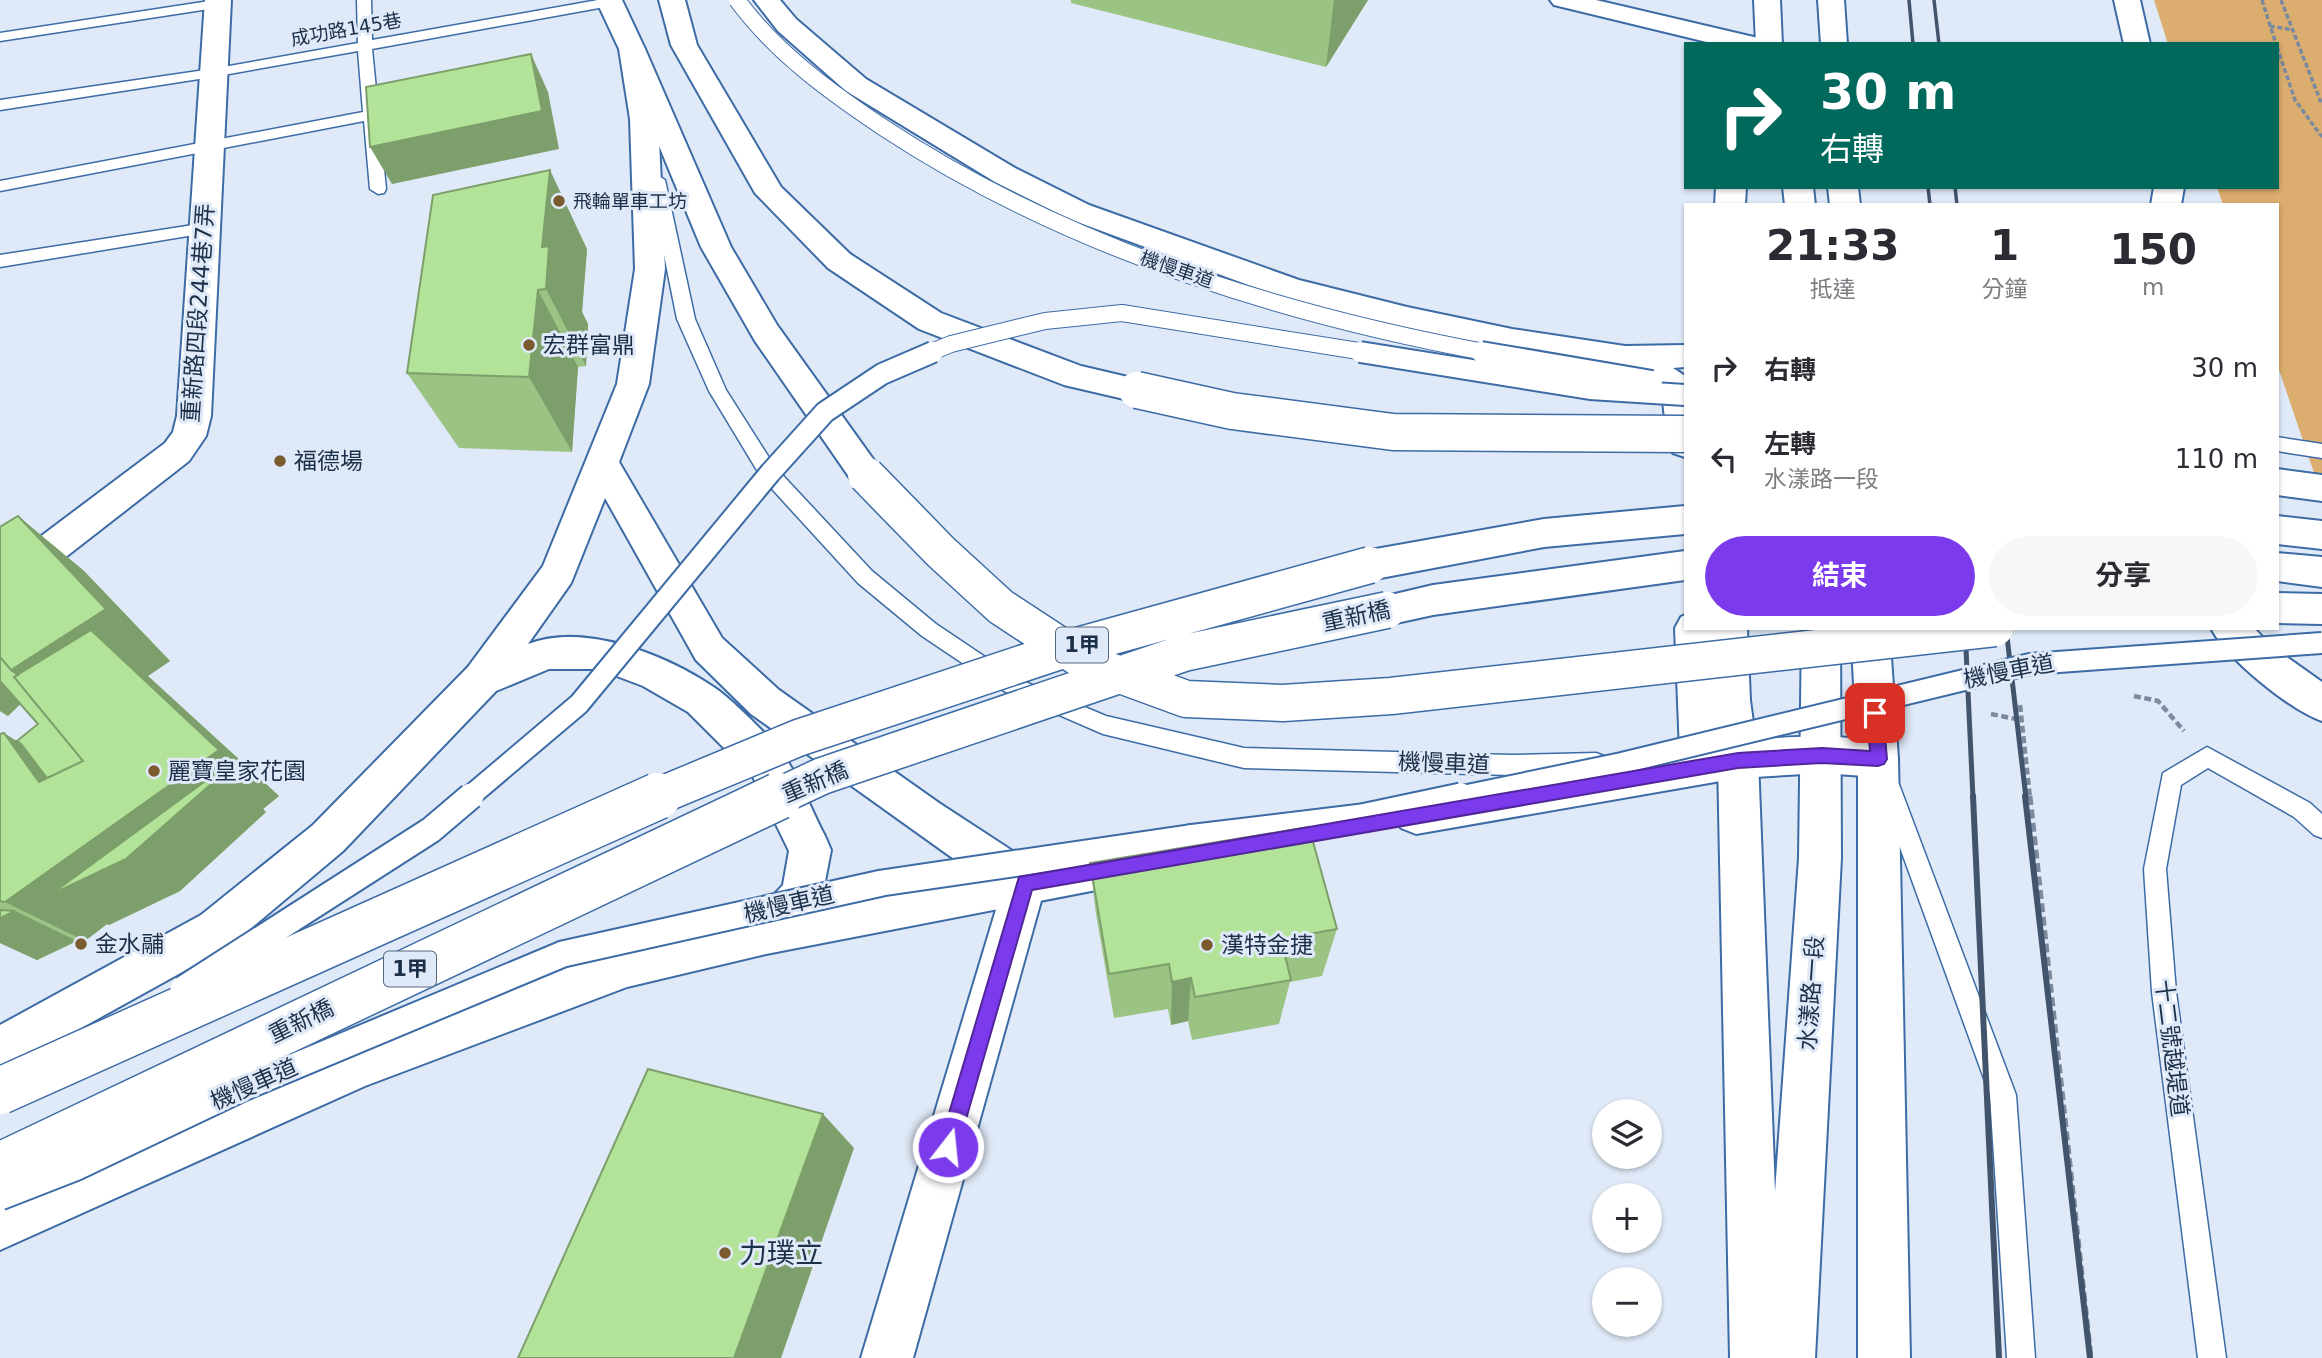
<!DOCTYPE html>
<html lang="zh-TW">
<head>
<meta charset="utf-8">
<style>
	body { margin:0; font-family:"DejaVu Sans","Noto Sans TC",sans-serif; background:#f7f7f7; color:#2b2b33; height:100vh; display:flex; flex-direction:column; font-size:26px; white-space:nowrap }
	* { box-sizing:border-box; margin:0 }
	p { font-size:23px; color:#7c7c81 }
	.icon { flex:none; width:38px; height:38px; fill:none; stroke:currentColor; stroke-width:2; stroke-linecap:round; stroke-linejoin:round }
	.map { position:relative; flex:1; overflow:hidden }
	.panel { position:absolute; left:1684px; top:203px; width:595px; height:427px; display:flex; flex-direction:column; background:#fff; border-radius:0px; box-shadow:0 2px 5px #0004 }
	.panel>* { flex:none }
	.hud { position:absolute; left:1684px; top:42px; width:595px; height:147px; border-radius:0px; box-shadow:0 2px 5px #0004; background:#00695c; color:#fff; overflow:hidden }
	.tools { position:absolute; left:1592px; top:1099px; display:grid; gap:14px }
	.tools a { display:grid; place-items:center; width:70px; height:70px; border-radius:50%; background:#fff; box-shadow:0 2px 5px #0004; font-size:35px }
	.pin { position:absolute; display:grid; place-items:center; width:60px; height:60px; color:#fff; margin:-30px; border-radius:14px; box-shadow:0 4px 10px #0006 }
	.me { position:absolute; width:77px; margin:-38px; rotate:16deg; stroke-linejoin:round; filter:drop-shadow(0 0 5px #0008) }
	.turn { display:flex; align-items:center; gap:24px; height:147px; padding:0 21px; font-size:32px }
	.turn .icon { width:91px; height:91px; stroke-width:2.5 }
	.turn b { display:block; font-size:49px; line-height:60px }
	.eta { display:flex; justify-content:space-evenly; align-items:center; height:119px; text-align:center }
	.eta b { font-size:42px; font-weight:700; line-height:49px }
	.cta { display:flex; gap:14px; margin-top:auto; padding:14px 21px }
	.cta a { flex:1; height:80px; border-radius:42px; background:#7c3aed; color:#fff; font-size:28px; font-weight:700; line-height:80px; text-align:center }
	.cta a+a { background:#f7f7f7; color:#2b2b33 }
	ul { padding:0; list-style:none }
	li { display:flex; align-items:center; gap:21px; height:91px; padding:0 21px }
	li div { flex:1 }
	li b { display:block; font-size:26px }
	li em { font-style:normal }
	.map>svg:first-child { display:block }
</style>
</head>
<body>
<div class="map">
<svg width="2322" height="1358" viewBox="0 0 2322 1358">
	<rect width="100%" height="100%" fill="#dfe9f7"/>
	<!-- green -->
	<path fill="#dbad6e" d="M2154,0h168v496l-45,-132v-159h-54l-6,-18h60v-143h-109z"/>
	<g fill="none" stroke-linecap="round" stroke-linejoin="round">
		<!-- service casing -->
		<g stroke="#3c6ba5" stroke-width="3">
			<path id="service" d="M216,0l6,1v6l-222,34v-8z
				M357,0h14l1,40 226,-40 19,2 -7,4 -238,43 14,140 -2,4 -6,1 -8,-5 -6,-68 -364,70v-10l363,-69 -5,-61 -146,26 -212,33v-10l212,-31 146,-26z
				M657,175l8,5 30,139 31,71 49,77 97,104 64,53 82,55 88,37 138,32 268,7 84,-2 8,3 3,7 -3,7 -8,3 -84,2 -268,-7 -141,-34 -99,-43 -82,-55 -64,-53 -97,-106 -52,-86 -32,-72 -28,-139z
				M206,223l8,5 -2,4 -212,35v-12z
				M2277,437l45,7v14l-45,-7z
				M2207,747l103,56 12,11v24l-8,-3 -20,-18 -86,-49 -27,17 -15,84 10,123 50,366h-28l-46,-366 -8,-123 19,-96z
				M1889,777l8,3 3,7 116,308 19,263h-28l-17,-263 -112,-308 3,-7z"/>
		</g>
		<!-- minor casing -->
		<g stroke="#3c6ba5" stroke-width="4">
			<path id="minor" d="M205,0h26l-20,416 -5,20 -17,25 -176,137 -13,4v-35l165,-124 8,-11 4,-16z
				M1550,0h46l162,38 4,6h-47l-161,-39z
				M1025,863l15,6 6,14 -133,475h-52l143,-475 6,-14z"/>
		</g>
		<!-- tertiary casing -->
		<g stroke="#3c6ba5" stroke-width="4">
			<path id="tertiary" d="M1754,0h26l2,44h-26z
				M1818,0h26l3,44h-26z
				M2114,0h26l10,44h-26z
				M1716,187h30l-1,18h-30z
				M1783,187h30l2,18h-30z
				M1828,187h30l2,18h-30z
				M2154,187h30l-3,18h-30z
				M1709,628h38l3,72 8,60 17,432 24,-334 3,-230h38l1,230 -26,500h-85l-12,-598 -6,-60z
				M1851,628h38l9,131 12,599h-52v-599z
				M2211,628h43l16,17 52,37v39c-32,-11 -96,-63 -111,-93z"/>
		</g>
		<!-- secondary casing -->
		<g stroke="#3c6ba5" stroke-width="4">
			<path id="secondary" d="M596,0h26l23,49 13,70 7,150 -16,115 -30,78 103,176 57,52 160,113 92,60 112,-20 15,5 6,14 -6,14 -15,5 -377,73 -139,33 -262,99 -365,164v-49l357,-158 270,-98 128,-30 28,-30 6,-34 -36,-74 -65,-65 -45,-26 -45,-17h-49l-53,22 -153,160 -112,94 -231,128v-48l201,-110 112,-90 155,-158 75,-101 74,-182 18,-115 -5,-150 -11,-70zM605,498l91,162 55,54 224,160 -154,28 10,-52 -6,-14c-13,-24 -28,-65 -45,-85 -11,-15 -50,-53 -65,-63 -48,-33 -130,-66 -187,-44l43,-61z
				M754,0h26l16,19 70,60 149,89 74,37 210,75 108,27 105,22 113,17 60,-1v22l-12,1 12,8v81l-12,-4 -5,-9 -6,-51 -41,-24 -109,-18 -105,-22 -126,-32 -212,-78 -74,-37 -149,-91 -68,-60z
				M1685,615v13h28l7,117c48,-8 126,-15 172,2l6,12 -6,12 -14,6 -56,-4 -84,5 -322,56 -15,-6 -6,-13 6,-13 15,-6 264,-44 -5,-124 6,-11z"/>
		</g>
		<!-- primary casing -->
		<g stroke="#3c6ba5" stroke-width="4">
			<path id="primary" d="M659,0h26l12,45 84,142 69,67 91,59 140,53 68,16 5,8 -5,8 -12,4 -73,-17 -145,-56 -91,-61 -73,-75 -84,-148z
				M632,41l9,2 4,6 86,198 46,78 101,141 5,9 -5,9 -12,4 -12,-4 -99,-143 -54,-94 -82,-198 4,-6z
				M2277,469l45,6v26l-45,-6z
				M1685,506v28l-141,13 -174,33 -13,-5 -5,-10 5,-10 13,-5 174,-31z
				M2277,516l45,5v28l-45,-5z
				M1685,551v29l-252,35 -46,10 -13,-4 -6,-11 6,-11 59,-14z
				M2277,553l45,4v30l-45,-6z
				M2277,593l45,1v30l-45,-1z"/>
		</g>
		<!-- path-far2 -->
		<path stroke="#7b8a9e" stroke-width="3.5" stroke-dasharray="5 2.5" stroke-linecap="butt" d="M2262,0l14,44
			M2281,0l41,105
			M2270,26l23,4
			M2277,47l18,53 27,37"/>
		<!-- path-far1 -->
		<path stroke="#7b8a9e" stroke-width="4.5" stroke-dasharray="7 3.5" stroke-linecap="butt" d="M2134,696l24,5 26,30
			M2020,705l10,93
			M1991,714l30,6"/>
		<!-- path -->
		<path stroke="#7b8a9e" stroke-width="5" stroke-dasharray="9 4.5" stroke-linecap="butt" d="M2030,796l61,562"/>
		<!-- service -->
		<use href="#service" fill="#fff" fill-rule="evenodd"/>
		<!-- minor -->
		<use href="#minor" fill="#fff" fill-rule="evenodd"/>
		<!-- tertiary -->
		<use href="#tertiary" fill="#fff" fill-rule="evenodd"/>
		<!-- secondary -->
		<use href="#secondary" fill="#fff" fill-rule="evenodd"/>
		<!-- primary -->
		<use href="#primary" fill="#fff" fill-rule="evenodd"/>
		<!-- rail-far2 -->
		<path stroke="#42546b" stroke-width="3.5" d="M1909,0l4,44
			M1934,0l5,44
			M1928,187l2,18
			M1955,187l2,18"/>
		<!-- rail-far1 -->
		<path stroke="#42546b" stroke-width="5" d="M1965,628l8,170
			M2006,628l20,170"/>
		<!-- rail -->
		<path stroke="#42546b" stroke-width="6" d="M1973,796l26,562
			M2025,796l65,562"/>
		<!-- service-bridge-far2 casing -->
		<g stroke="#3c6ba5" stroke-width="18" stroke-linecap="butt">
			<path id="service-bridge-far2" d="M737,0c39,53 93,92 147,128 181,119 394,186 606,225
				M929,353l22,-9 94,-23 77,-8 249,40"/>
		</g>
		<!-- service-bridge-far1 casing -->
		<g stroke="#3c6ba5" stroke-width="24" stroke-linecap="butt">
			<path id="service-bridge-far1" d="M1360,352l230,37 95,6
				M1481,352l171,29
				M468,798l111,-94 191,-231 55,-61 57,-38 51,-22
				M1453,798l169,-35 408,-99 292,-21"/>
		</g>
		<!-- service-bridge casing -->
		<g stroke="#3c6ba5" stroke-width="29" stroke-linecap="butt">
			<path id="service-bridge" d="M183,989l248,-159 40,-34
				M0,1197l77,-30 168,-80 318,-133 319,-71 306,-45 174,-21 99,-21"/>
		</g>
		<!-- primary-bridge-far1 casing -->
		<g stroke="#3c6ba5" stroke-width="39" stroke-linecap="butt">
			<path id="primary-bridge-far1" d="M1137,390l95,21 161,21 292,2
				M866,475l75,77 60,55 84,55 101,37 97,4 108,-7 604,-68
				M654,798l144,-60 268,-89 304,-84
				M775,798l47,-22 362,-123 203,-43"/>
		</g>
		<!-- primary-bridge casing -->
		<g stroke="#3c6ba5" stroke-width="49" stroke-linecap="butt">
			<path id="primary-bridge" d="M0,1091l658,-295
				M0,1166l779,-370"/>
		</g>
		<!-- service-bridge-far2 -->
		<use href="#service-bridge-far2" stroke="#fff" stroke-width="16"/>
		<!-- service-bridge-far1 -->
		<use href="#service-bridge-far1" stroke="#fff" stroke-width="20"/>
		<!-- service-bridge -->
		<use href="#service-bridge" stroke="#fff" stroke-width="25"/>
		<!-- primary-bridge-far1 -->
		<use href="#primary-bridge-far1" stroke="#fff" stroke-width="36"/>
		<!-- primary-bridge -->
		<use href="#primary-bridge" stroke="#fff" stroke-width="46"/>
	</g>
	<!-- wall -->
	<path fill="#9ac384" d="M1071,0h297l-42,67 -255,-64z
		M587,249l-5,63 6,12 -2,42 -8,1 -6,85 -113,-4 -52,-75z
		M18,516l66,55 86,90 -22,15 131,120 -16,13 3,3 -86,79 -71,34 -2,-1 -22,17h-8l-40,19 -37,-17v-209l17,7 21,-17 -18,-20 -12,12 -8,-5v-184z
		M1090,863l247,66 -15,47 -32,6 -11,42 -87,16 -4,-19 -17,4 -3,-16 -54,9 -18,-104z"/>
	<!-- shaded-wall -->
	<path fill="#7d9f6b" d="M1334,0h34l-42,67z
		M531,54l17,38 11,57 -167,35 -22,-37z
		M550,170l37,79 -5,63 6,12 -2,42 -40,-77 -4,-42z
		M538,290l40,77 -6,85 -43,-75z
		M18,516l66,55 86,90 -22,15 131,120 -16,13 3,3 -86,79 -71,34 -2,-1 -22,17 -80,-39 34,-120 -35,-49 74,47 -67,-110z
		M0,671l32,22 -24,23 -8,-5z
		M15,911l62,30 -40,19 -37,-17v-25z
		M1191,978l-3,43 -17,4 1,-43z
		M823,1114l31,34 -73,210h-47z"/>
	<!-- building -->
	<path fill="#b3e399" stroke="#7d9f6b" stroke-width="2" d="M531,54l11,57 -172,36 -4,-60z
		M550,170l-8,77 7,-1 -3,43 -8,1 -9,87 -122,-4 26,-178z
		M18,516l88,93 -95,61 -11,-13v-130z
		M91,630l128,120 -214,152 -5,-1v-167l4,-1 35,49 44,-21 -69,-84z
		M0,657l11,13 7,5 -4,2 69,84 -36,17 -26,-34 -4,-3 21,-17 -38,-43z
		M215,774l4,3 -93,82 -76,36z
		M1309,827l28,102 -56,10 10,41 -96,17 -4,-19 -19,4 -3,-18 -60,10 -19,-111z
		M0,910l15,1 -15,7z
		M648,1069l175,45 -89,244h-216z"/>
	<!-- route -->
	<path fill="#7c3aed" stroke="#51269a" stroke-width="2" d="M1875,706l6,2 2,5 4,46 -3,5 -6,2 -56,-3 -84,5 -706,122 -74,257 -3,7 -7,3 -6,-3 -3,-7 80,-270 719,-124 84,-5 48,3 -3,-38 3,-5z"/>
	<!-- markers -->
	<g fill="#795b2f" stroke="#dfe9f7" stroke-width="2.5">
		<circle cx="559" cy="201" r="7"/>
		<circle cx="529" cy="345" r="7"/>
		<circle cx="280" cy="461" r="7"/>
		<circle cx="154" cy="771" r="7"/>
		<circle cx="81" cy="944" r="7"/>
		<circle cx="1207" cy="945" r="7"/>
		<circle cx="725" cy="1253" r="7"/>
	</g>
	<g text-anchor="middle" stroke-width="6" stroke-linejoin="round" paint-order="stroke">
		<!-- far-street labels -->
		<g font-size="19" fill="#1c3049" stroke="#dfe9f7">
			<text transform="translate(346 29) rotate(-10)" y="7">成功路145巷</text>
			<text transform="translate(1177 269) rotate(19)" y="7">機慢車道</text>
		</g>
		<!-- far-poi labels -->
		<g font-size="19" fill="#1c3049" stroke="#dfe9f7" text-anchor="start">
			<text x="573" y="208">飛輪單車工坊</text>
		</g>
		<!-- shield labels -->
		<g fill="#dfe9f7" stroke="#56687d" stroke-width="2">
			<rect x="1056" y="627.5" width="52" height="35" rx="5"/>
			<rect x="384" y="951.5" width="52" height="35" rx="5"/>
		</g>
		<g font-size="21" font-weight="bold" fill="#1c3049">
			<text x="1082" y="652">1甲</text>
			<text x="410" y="976">1甲</text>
		</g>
		<!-- street labels -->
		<g font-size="23" fill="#1c3049" stroke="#dfe9f7">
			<text transform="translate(198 313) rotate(-86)" y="8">重新路四段244巷7弄</text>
			<text transform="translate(1356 616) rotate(-12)" y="8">重新橋</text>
			<text transform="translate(2009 671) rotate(-11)" y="8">機慢車道</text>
			<text transform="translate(1444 763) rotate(2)" y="8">機慢車道</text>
			<text transform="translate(815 782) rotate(-23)" y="8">重新橋</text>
			<text transform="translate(789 904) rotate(-13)" y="8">機慢車道</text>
			<text transform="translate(1811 993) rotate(-86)" y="8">水漾路一段</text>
			<text transform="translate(301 1021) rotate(-26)" y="8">重新橋</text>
			<text transform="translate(2172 1048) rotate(83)" y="8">十二號越堤道</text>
			<text transform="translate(254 1084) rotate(-24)" y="8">機慢車道</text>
		</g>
		<!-- poi labels -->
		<g font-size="23" fill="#1c3049" stroke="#dfe9f7" text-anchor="start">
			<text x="543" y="353">宏群富鼎</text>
			<text x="294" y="469">福德場</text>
			<text x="168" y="779">麗寶皇家花園</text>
			<text x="95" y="952">金水鬴</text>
			<text x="1221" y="953">漢特金捷</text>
		</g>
		<!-- near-poi labels -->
		<g font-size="28" fill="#1c3049" stroke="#dfe9f7" text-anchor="start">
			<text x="739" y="1263">力璞立</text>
		</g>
	</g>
</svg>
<div class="tools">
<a><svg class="icon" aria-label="layers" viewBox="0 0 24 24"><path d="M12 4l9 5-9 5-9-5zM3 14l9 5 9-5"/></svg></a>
<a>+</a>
<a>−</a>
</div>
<div class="pin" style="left:1875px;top:713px;background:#d93025"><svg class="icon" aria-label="arrive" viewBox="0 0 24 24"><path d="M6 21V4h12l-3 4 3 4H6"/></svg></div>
<svg class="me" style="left:948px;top:1147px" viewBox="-20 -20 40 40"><circle r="17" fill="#7c3aed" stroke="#fff" stroke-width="3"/><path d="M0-11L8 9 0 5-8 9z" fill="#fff"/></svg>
<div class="hud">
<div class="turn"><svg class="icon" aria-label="right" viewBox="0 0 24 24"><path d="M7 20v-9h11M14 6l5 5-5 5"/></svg><div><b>30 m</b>右轉</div></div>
</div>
<section class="panel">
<div class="eta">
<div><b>21:33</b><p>抵達</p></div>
<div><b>1</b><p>分鐘</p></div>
<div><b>150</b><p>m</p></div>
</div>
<ul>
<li><svg class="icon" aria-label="right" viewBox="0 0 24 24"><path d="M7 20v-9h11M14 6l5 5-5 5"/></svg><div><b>右轉</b></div><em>30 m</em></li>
<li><svg class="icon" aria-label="left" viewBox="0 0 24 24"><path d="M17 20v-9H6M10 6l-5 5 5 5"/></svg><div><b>左轉</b><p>水漾路一段</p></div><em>110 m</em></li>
</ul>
<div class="cta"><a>結束</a><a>分享</a></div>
</section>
</div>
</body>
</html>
